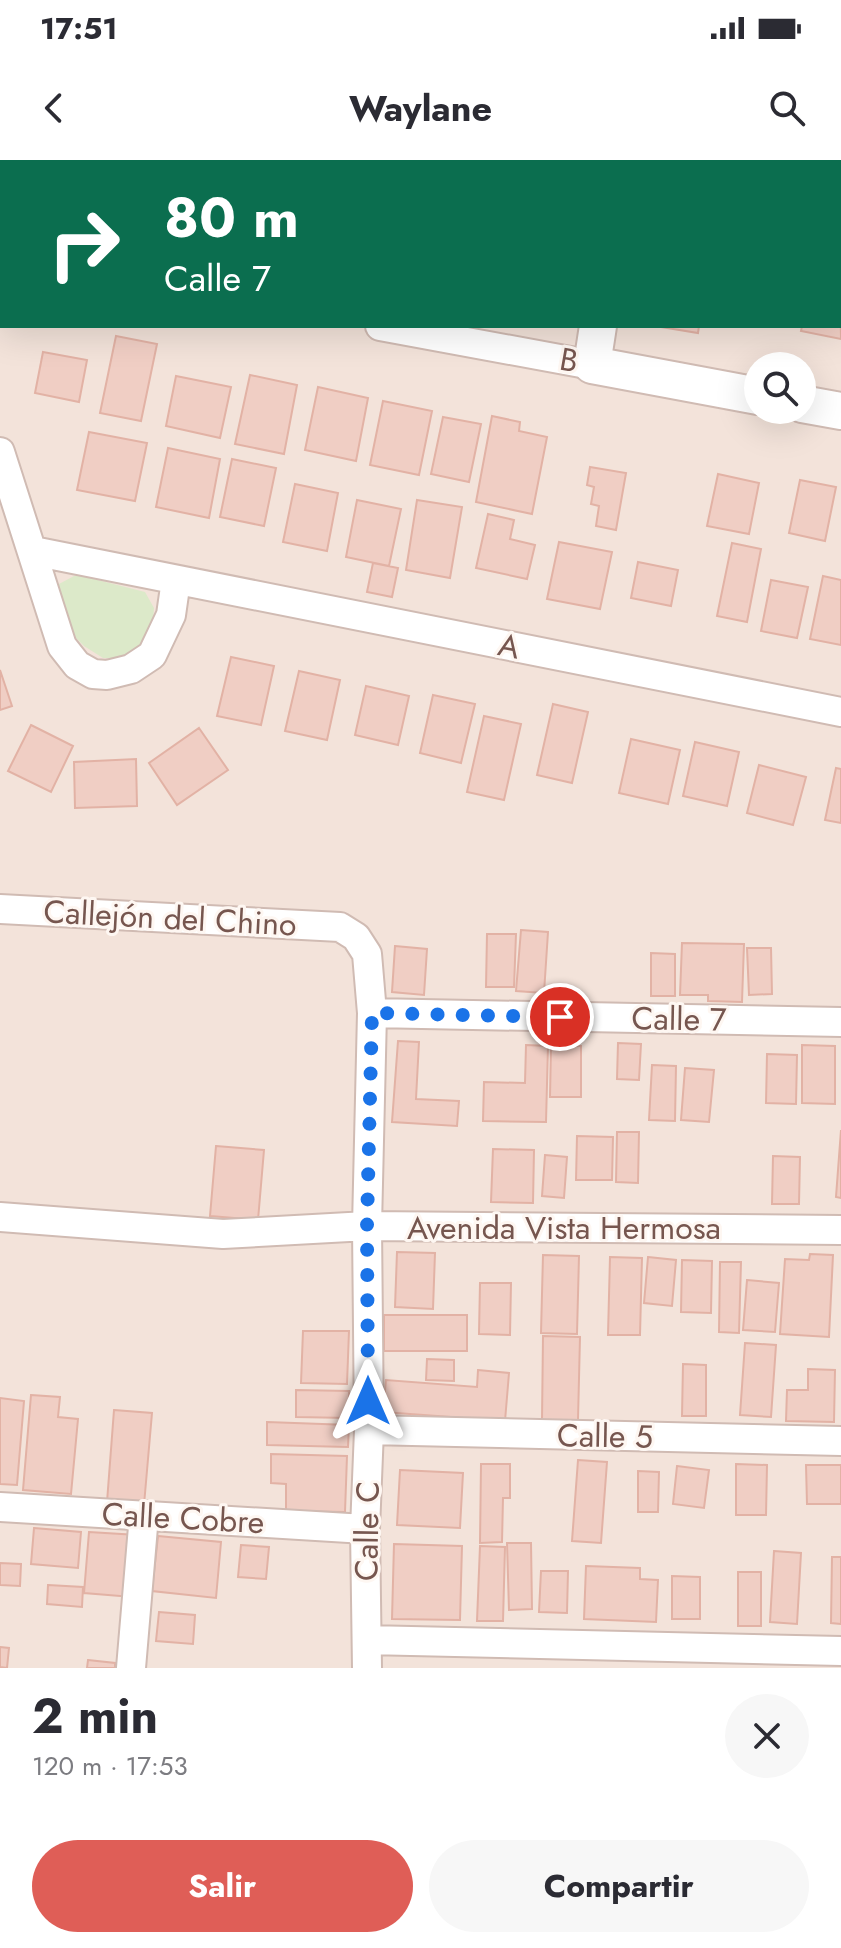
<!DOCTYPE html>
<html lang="es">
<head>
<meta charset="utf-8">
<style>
	body { margin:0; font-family:Jost,sans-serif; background:#f7f7f7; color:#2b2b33; height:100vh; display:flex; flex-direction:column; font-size:30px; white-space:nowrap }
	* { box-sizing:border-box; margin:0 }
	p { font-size:26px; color:#7c7c81 }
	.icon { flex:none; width:44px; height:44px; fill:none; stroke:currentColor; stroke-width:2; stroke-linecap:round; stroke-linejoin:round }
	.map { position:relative; height:1508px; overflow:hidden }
	.details { display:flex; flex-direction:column; background:#fff; flex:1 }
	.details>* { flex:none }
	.hud { position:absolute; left:0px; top:0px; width:842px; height:168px; box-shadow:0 8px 32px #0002; background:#0b6e4f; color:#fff; overflow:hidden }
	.tools { position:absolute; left:744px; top:192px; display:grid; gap:16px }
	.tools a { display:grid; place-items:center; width:72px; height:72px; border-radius:50%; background:#fff; box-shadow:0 8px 32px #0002; font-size:40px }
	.pin { position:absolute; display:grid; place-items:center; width:68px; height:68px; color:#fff; margin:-34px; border:4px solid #fff; border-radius:50%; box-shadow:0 2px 8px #0007 }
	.me { position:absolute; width:88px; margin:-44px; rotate:0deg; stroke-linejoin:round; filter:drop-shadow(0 0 6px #0008) }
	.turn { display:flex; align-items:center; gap:28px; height:168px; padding:0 32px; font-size:36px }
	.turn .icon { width:104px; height:104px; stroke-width:2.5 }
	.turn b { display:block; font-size:56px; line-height:68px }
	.round { display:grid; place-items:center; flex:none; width:84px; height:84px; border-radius:42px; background:#f7f7f7 }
	.head { display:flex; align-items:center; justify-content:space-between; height:136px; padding:0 32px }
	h1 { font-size:48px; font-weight:700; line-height:60px }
	.action { display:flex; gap:16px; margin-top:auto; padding:16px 32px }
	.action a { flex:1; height:92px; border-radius:48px; background:#df5e57; color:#fff; font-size:32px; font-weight:700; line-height:92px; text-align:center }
	.action a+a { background:#f7f7f7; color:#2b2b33 }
	.status { display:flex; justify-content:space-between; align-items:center; height:56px; padding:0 40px; background:#fff; direction:ltr }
	.status svg { height:22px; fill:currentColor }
	header { display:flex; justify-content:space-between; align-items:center; height:104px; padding:0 32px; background:#fff; font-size:36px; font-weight:700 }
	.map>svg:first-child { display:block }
</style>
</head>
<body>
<div class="status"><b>17:51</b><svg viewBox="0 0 49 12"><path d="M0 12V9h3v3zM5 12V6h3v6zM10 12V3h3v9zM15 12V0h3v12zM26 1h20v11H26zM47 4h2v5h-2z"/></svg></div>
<header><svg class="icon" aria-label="back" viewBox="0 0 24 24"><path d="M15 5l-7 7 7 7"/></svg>Waylane<svg class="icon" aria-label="search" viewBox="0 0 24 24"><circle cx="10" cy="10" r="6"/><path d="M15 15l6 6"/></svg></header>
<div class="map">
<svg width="841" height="1508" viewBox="0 0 841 1508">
	<rect width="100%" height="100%" fill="#fcf2eb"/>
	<!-- residential -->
	<path fill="#f3e3da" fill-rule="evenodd" d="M0,0h841v1508h-841zM2,2h838v164h-838zM758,206h44v44h-44z"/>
	<!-- green -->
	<path fill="#dce9c9" d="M74,416h8l63,16 9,16 -1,14 -12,26 -17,10h-21l-19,-12 -15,-15 -15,-36 5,-11z"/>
	<!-- building -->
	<path fill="#f0cec4" stroke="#e2b2a5" stroke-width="2" d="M840,123l1,56 -40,-8 1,-5h38z
		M655,166h44l-1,7z
		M116,176l41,8 -16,77 -41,-8z
		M43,192l44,8 -8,42 -44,-9z
		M250,215l47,10 -13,69 -49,-10z
		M176,216l55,11 -11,51 -54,-12z
		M318,227l50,11 -12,63 -51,-11z
		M383,241l49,10 -13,64 -49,-10z
		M492,256l28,6 -1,9 28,6 -15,77 -56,-12z
		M443,257l38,7 -12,58 -38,-8z
		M89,272l58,11 -12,58 -58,-11z
		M168,288l52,11 -11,59 -53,-11z
		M232,299l44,9 -12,58 -44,-9z
		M590,307l36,6 -10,57 -20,-4 3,-20 -8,-2 3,-17 -7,-2z
		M718,314l41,9 -10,51 -42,-8z
		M800,320l36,7 -11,54 -36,-8z
		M295,324l43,9 -11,58 -44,-9z
		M357,340l44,9 -12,57 -43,-9z
		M417,340l45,7 -12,71 -44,-8z
		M488,354l26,6 -4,19 25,6 -8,34 -51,-11z
		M559,382l53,10 -12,57 -53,-10z
		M732,383l29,6 -14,73 -30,-6z
		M638,402l40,8 -7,36 -40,-8z
		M373,403l25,5 -6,29 -25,-5z
		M823,416l18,4v65l-31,-6z
		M771,420l37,7 -11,51 -36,-7z
		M231,497l43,9 -13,59 -44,-9z
		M0,510l12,36 -12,4z
		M299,511l41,9 -13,60 -42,-9z
		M366,526l43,10 -11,49 -43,-10z
		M433,535l42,9 -14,59 -41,-10z
		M553,544l35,8 -16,71 -35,-8z
		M484,556l37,8 -17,76 -37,-8z
		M31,565l42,21 -22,46 -43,-21z
		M199,568l29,42 -51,35 -28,-42z
		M631,579l49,11 -12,54 -49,-11z
		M695,582l44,10 -12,54 -44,-10z
		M136,599l1,47 -62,2 -1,-46z
		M759,605l47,12 -13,48 -46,-12z
		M836,608l5,1v54l-16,-3z
		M521,770l27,2 -4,61 -28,-2z
		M487,774h29l-2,53h-28z
		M682,783l62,1 -2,58 -34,-1v-6h-28z
		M395,786l32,3 -3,46 -32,-3z
		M747,788h24l1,46 -23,1z
		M651,793l24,1v42h-24z
		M398,881l21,1 -3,57 43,2 -2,25 -65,-4z
		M618,883l23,1 -2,36 -22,-1z
		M526,885l22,1 -2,76 -63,-1 1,-39 41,1z
		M802,885l33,1v58l-33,-1z
		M551,886h30v51h-31z
		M767,894l30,1 -1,49 -30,-1z
		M652,905l24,1 -1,55 -26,-1z
		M685,908l29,2 -5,52 -28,-2z
		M841,970v68l-5,-1z
		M617,972h22l-1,51 -22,-1z
		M577,976l36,1 -1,43h-36z
		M216,986l48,4 -6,70 -48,-4z
		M493,989l41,1 -1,53 -42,-1z
		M545,995l22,2 -3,41 -22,-2z
		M773,996l27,1 -1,47h-27z
		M397,1092l38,1 -2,56 -38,-2z
		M810,1094l23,1 -4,82 -49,-3 5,-75 24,1z
		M543,1095l36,1 -2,78 -36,-1z
		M610,1097l32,1 -2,77h-32z
		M648,1097l28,3 -4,46 -28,-3z
		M682,1100l30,1 -1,52 -30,-1z
		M720,1102h21l-2,71 -20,-1z
		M747,1120l32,3 -4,49 -32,-2z
		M480,1123h31l-1,52 -31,-1z
		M384,1155h83v36h-83z
		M303,1171h46l-2,53 -46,-1z
		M543,1176l37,1 -2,83h-36z
		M745,1183l31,2 -5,72 -31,-2z
		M427,1199l27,1v21l-28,-1z
		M683,1204l23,1v51h-24z
		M808,1209l27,1 -1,52 -48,-1 1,-31h21z
		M478,1210l31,3 -4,48 -122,-9 3,-32 91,7z
		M296,1230l53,1v27l-53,-1z
		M31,1235l29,2 -2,20 20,2 -7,75 -48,-4z
		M0,1238l24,3 -7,84 -17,-1z
		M114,1250l38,3 -8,92 -37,-3z
		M267,1262l82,3 -1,22 -81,-2z
		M271,1294l76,2 -2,56 -59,-1v-27l-15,-1z
		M578,1300l29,2 -6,81 -29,-2z
		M481,1304h29v34h-7l-1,44 -22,1z
		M736,1304l31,1 -1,50h-30z
		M806,1305h35v39h-34z
		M677,1306l32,4 -5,38 -31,-4z
		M400,1310l63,3 -3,55 -63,-3z
		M638,1311l21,1 -1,40h-20z
		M34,1368l47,4 -3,36 -47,-4z
		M89,1372l48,3 -5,62 -48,-4z
		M158,1376l63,6 -5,56 -64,-7z
		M507,1383h24l1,66 -23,1z
		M394,1384l68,2 -2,74 -68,-1z
		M241,1385l28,2 -3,32 -28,-2z
		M480,1386l25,1 -2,74h-26z
		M774,1391l27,2 -4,71 -27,-2z
		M832,1397h9v67l-10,-1z
		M0,1403l21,1 -1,22 -20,-1z
		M586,1406l54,2v11l18,1 -2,42 -72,-3z
		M541,1411h27l-1,42 -28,-1z
		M738,1412h23v54h-23z
		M672,1416l28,1v42h-28z
		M48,1425l35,2 -1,20 -35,-3z
		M159,1452l36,3 -2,29 -37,-3z
		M0,1487l9,1 -2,20 -7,-1z
		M88,1500l27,3v5h-28z"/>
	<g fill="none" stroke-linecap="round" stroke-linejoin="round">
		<!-- minor casing -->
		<g stroke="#d0bbb3" stroke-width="32">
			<path id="minor" d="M0,97h2
				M380,166l212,39
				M0,292l62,194 15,19 16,9 14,1 24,-6 21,-14 19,-40 5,-35
				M33,391l808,161
				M0,749l340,18 16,10 11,17 5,59 -5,213 2,204 -4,99 2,139
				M372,853l469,9
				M0,1057l223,17 144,-8 474,4
				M369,1270l472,11
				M0,1347l365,22
				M367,1480l474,11
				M131,1508l13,-153"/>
		</g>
		<!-- tertiary casing -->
		<g stroke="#d0bbb3" stroke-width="40">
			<path id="tertiary" d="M630,2v-2
				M598,166l-6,39 166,31
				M802,244l39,7"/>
		</g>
		<!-- path -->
		<path stroke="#d5b1a6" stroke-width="5" stroke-dasharray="2 6" stroke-linecap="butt" d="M0,51h2
			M767,201l27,5"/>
		<!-- minor -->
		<use href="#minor" stroke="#fff" stroke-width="28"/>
		<!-- tertiary -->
		<use href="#tertiary" stroke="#fff" stroke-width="36"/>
	</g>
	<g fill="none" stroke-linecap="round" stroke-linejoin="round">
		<!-- route -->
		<path stroke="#1a73e8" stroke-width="14" stroke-dasharray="0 25.2" d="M368,1241l-1,-175 5,-213 188,4"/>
	</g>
	<g text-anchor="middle" stroke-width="6" stroke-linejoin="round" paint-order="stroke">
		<!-- street labels -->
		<g font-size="32" fill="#76564f" stroke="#fef7f2">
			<text transform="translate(569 200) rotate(10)" y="11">B</text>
			<text transform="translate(509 486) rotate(11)" y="11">A</text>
			<text transform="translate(170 758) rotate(3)" y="11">Callejón del Chino</text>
			<text transform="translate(679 859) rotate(1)" y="11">Calle 7</text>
			<text x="564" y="1079">Avenida Vista Hermosa</text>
			<text transform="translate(605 1276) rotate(1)" y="11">Calle 5</text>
			<text transform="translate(183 1358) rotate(3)" y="11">Calle Cobre</text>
			<text transform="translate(367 1371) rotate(-89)" y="11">Calle C</text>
		</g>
	</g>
</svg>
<div class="tools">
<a><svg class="icon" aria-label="search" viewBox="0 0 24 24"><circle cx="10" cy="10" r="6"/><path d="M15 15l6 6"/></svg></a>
</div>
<div class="pin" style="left:560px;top:857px;background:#d93025"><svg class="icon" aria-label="arrive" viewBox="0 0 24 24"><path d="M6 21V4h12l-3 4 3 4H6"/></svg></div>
<svg class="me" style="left:368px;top:1241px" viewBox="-20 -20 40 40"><path d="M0-17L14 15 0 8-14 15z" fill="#1a73e8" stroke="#fff" stroke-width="4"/></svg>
<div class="hud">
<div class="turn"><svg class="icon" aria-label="right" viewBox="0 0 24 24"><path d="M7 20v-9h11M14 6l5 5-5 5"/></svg><div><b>80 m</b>Calle 7</div></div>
</div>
</div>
<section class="details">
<div class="head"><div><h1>2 min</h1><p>120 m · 17:53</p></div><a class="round"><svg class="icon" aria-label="close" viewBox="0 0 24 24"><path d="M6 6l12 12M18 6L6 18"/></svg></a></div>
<div class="action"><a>Salir</a><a>Compartir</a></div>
</section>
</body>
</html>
